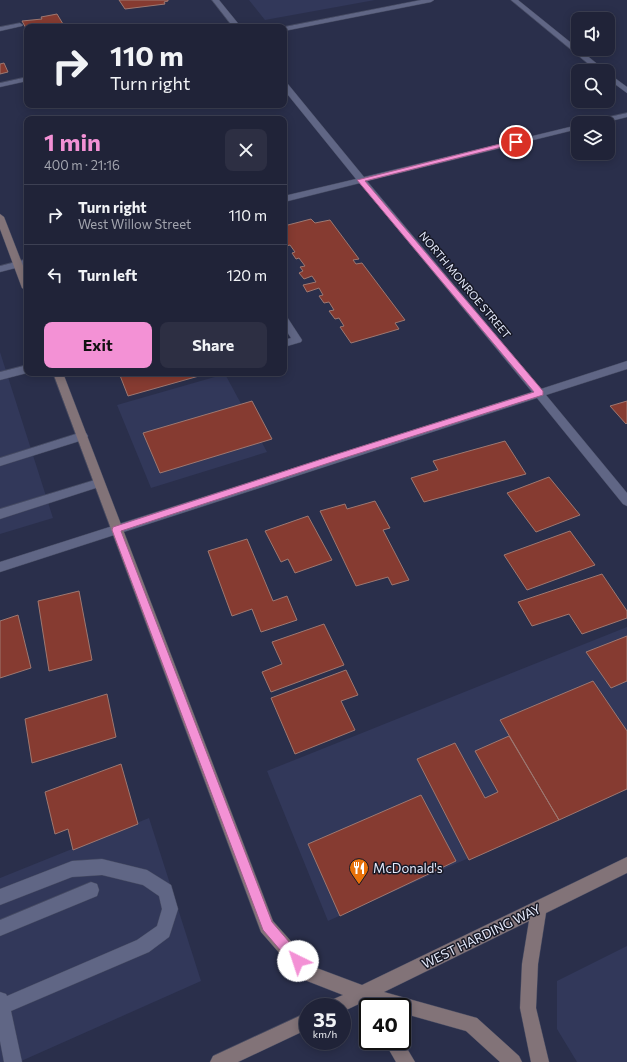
<!DOCTYPE html>
<html lang="en">
<head>
<meta charset="utf-8">
<style>
	body { margin:0; font-family:Commissioner,sans-serif; background:#2d2f43; color:#f1f3f6; height:100vh; display:flex; flex-direction:column; font-size:15px; white-space:nowrap }
	* { box-sizing:border-box; margin:0 }
	p { font-size:13px; color:#a2a4ae }
	.icon { flex:none; width:22px; height:22px; fill:none; stroke:currentColor; stroke-width:2; stroke-linecap:round; stroke-linejoin:round }
	.map { position:relative; flex:1; overflow:hidden }
	.drawer { position:absolute; left:24px; top:116px; width:263px; height:260px; display:flex; flex-direction:column; background:#202338; border-radius:8px; box-shadow:0 2px 10px #0003,0 0 0 1px #3d4053 }
	.drawer>* { flex:none }
	.banner { position:absolute; left:24px; top:24px; width:263px; height:84px; border-radius:8px; box-shadow:0 2px 10px #0003,0 0 0 1px #3d4053; background:#202338; color:#f1f3f6; overflow:hidden }
	.tools { position:absolute; left:571px; top:12px; display:grid; gap:8px }
	.tools a { display:grid; place-items:center; width:44px; height:44px; border-radius:8px; background:#202338; box-shadow:0 2px 10px #0003,0 0 0 1px #3d4053; font-size:20px }
	.speed { position:absolute; left:299px; top:998px; display:flex; gap:8px; font-size:20px; font-weight:700; text-align:center }
	.speed>* { display:grid; place-content:center; width:52px; height:52px; border-radius:50%; background:#202338; box-shadow:0 2px 10px #0003,0 0 0 1px #3d4053; line-height:1 }
	.speed small { font-size:10px; font-weight:400 }
	.speed .limit { border:2px solid #111; border-radius:6px; background:#fff; color:#111 }
	.pin { position:absolute; display:grid; place-items:center; width:34px; height:34px; color:#fff; margin:-17px; border:2px solid #fff; border-radius:50%; box-shadow:0 1px 4px #0007 }
	.me { position:absolute; width:44px; margin:-22px; rotate:319deg; stroke-linejoin:round; filter:drop-shadow(0 0 3px #0008) }
	.turn { display:flex; align-items:center; gap:14px; height:84px; padding:0 20px; font-size:18px }
	.turn .icon { width:52px; height:52px; stroke-width:2.5 }
	.turn b { display:block; font-size:28px; line-height:34px }
	.round { display:grid; place-items:center; flex:none; width:42px; height:42px; border-radius:8px; background:#2d2f43 }
	.headline { display:flex; align-items:center; justify-content:space-between; height:68px; padding:0 20px }
	h1 { font-size:24px; font-weight:700; line-height:30px; color:#f391d5 }
	.primary-button { display:flex; gap:8px; margin-top:auto; padding:8px 20px }
	.primary-button a { flex:1; height:46px; border-radius:8px; background:#f391d5; color:#111; font-size:16px; font-weight:700; line-height:46px; text-align:center }
	.primary-button a+a { background:#2d2f43; color:#f1f3f6 }
	ul { padding:0; list-style:none }
	li { display:flex; align-items:center; gap:12px; height:60px; padding:0 20px; border-top:1px solid #3d4053 }
	li div { flex:1 }
	li b { display:block; font-size:15px }
	li em { font-style:normal }
	.map>svg:first-child { display:block }
</style>
</head>
<body>
<div class="map">
<svg width="627" height="1062" viewBox="0 0 627 1062">
	<rect width="100%" height="100%" fill="#2a2f4b"/>
	<!-- built -->
	<path fill="#32385a" d="M249,0h126l-110,20z
		M0,352l53,166 -53,16z
		M225,374l42,78 -116,36 -34,-83z
		M627,627v160l-299,134 -61,-150z
		M149,818l52,163 -182,81h-19v-184z
		M627,946v116h-50l-20,-33v-48z"/>
	<!-- building -->
	<path fill="#863b31" stroke="#9e7871" d="M119,0h49v1l-4,1 1,2 -40,5z
		M57,14l6,10 -14,3h-22v3l-5,-9 20,-2 -1,-2z
		M4,63l4,9 -8,2v-10z
		M311,219l4,4 15,-3 29,39 -6,1 3,4 6,-1 43,57 -10,3 4,6 -48,14 -11,-16 4,-1 -5,-8 -4,1 -6,-8 5,-1 -5,-8 -5,1 -5,-7 4,-1 -4,-7 -12,4 -4,-7 13,-3 -4,-6 -8,3 -5,-6 4,-2 -3,-4 5,-1 -6,-8 -3,1 -4,-6 3,-1 -5,-7 -4,1 -2,-3v-11l2,-1 -2,-5z
		M119,373h79l1,3 -71,20z
		M252,401l20,38 -112,34 -17,-40z
		M627,401v22l-1,1 -16,-18z
		M505,441l21,33 -102,28 -13,-24 27,-8 -5,-9z
		M549,477l31,38 -44,17 -29,-39z
		M375,501l15,27 -7,2 26,50 -17,5 -4,-8 -32,9 -36,-75 25,-7 2,5z
		M308,516l24,44 -37,13 -7,-14 -7,3 -16,-31z
		M570,531l25,34 -68,25 -23,-35z
		M247,539l26,62 14,-5 10,24 -36,12 -9,-23 -20,7 -24,-65z
		M602,574l25,37v7l-45,16 -13,-20 -37,12 -14,-24z
		M79,591l13,69 -43,11 -11,-70z
		M18,615l13,53 -31,10v-57z
		M324,624l20,41 -73,27 -9,-20 20,-8 -10,-22z
		M627,636v45l-16,7 -25,-36z
		M346,670l12,25 -17,6 14,29 -60,24 -24,-56z
		M593,681l34,50v58l-68,31 -59,-100z
		M107,694l9,43 -84,26 -7,-44z
		M509,736l50,84 -90,40 -52,-101 38,-16 30,55 13,-6 -23,-41z
		M121,764l17,60 -65,26 -5,-21 -13,5 -10,-42z
		M421,795l35,66 -116,55 -32,-72z"/>
	<g fill="none" stroke-linecap="round" stroke-linejoin="round">
		<!-- lane casing -->
		<g stroke="#454a61" stroke-width="1">
			<path id="lane" d="M20,23l3,2 -1,1 -22,5v-4z
				M284,316l3,1 15,23 -1,2 -17,5v-7l7,-2 -7,-11z
				M27,365v8l-27,7v-8z
				M82,432l4,1 2,3 -2,3 -86,27v-8z
				M98,479l4,1 2,3 -2,3 -102,33v-10z
				M102,859l45,11 24,15 7,24 -7,22 -2,6 -20,15 -138,59 11,51h-18l-4,-21v-49l6,2 1,2 130,-56 20,-14 5,-17 -3,-13 -16,-11 -41,-10 -30,2 -72,28v-16l72,-28z
				M91,882l6,2 2,6 -2,6 -97,40v-16z"/>
		</g>
		<!-- street casing -->
		<g stroke="#454a61" stroke-width="1">
			<path id="street" d="M212,0h7l22,27h-8z
				M421,0h13l-3,2 -147,29v-4z
				M511,0h7l88,71h-9z
				M608,73l19,14v6l-19,-14z
				M27,77v4l-27,6v-4z
				M284,83h3l77,94 214,-52v4l-211,52 174,208 86,-28v8l-81,26 81,98v13l-4,-2 -86,-106 -537,174v-10l532,-170 -172,-209 -76,19v-6l72,-17 -72,-89z
				M627,113v4l-24,6h-14l1,-2z
				M27,259v6l-27,7v-6z"/>
		</g>
		<!-- secondary casing -->
		<g stroke="#454a61" stroke-width="1">
			<path id="secondary" d="M0,214l4,3 23,59v15l-5,-3 -22,-59z
				M53,373h10l210,548 41,46 48,18 265,-128v16l-81,40 -8,51 -2,44 13,54h-18l-11,-54 2,-44 7,-43 -145,71 93,26 42,38 3,6h-22l-34,-31 -64,-18v-6h-22l-17,-5 -21,10v-5h-15l2,-6 14,-6 -41,-16 -41,-47z
				M308,1012v17l-70,33h-28l3,-6z
				M402,1040l13,22h-19l-12,-21h18z"/>
		</g>
		<!-- lane -->
		<use href="#lane" fill="#606685" fill-rule="evenodd"/>
		<!-- street -->
		<use href="#street" fill="#606685" fill-rule="evenodd"/>
		<!-- secondary -->
		<use href="#secondary" fill="#827378" fill-rule="evenodd"/>
	</g>
	<!-- route -->
	<path fill="#f391d5" stroke="#9e5e8a" d="M516,140l2,1v2l-153,38 178,210v4l-202,64 -220,72 151,391 30,35 2,4 -2,4 -4,2 -5,-2 -30,-35 -151,-400 1,-3 221,-72 200,-63 -177,-212z"/>
	<!-- icons -->
	<defs>
		<g id="restaurant-pin" transform="scale(1)"><path d="M0 17L-7.5 6A9.5 9.5 0 1 1 7.5 6Z" fill="#e8710a" stroke="#161825"/><path d="M-5-6h1v4h1v-4h1v4h1v-4h1v5L-1.5 .5V6h-2V.5L-5-1ZM5-6V6H3V1.5H1.5Q1.5-4 5-6Z" fill="#fff"/></g>
	</defs>
	<g fill-rule="evenodd">
		<use href="#restaurant-pin" x="359" y="868"/>
	</g>
	<g text-anchor="middle" stroke-width="3" stroke-linejoin="round" paint-order="stroke">
		<!-- street labels -->
		<g font-size="11" fill="#e5eafc" stroke="#161825">
			<text transform="translate(465 285) rotate(50)" y="4">NORTH MONROE STREET</text>
		</g>
		<!-- near-poi labels -->
		<g font-size="13" fill="#e5eafc" stroke="#161825" text-anchor="start">
			<text x="373" y="873">McDonald's</text>
		</g>
		<!-- near-street labels -->
		<g font-size="13" fill="#e5eafc" stroke="#161825">
			<text transform="translate(481 936) rotate(-26)" y="5">WEST HARDING WAY</text>
		</g>
	</g>
</svg>
<div class="tools">
<a><svg class="icon" aria-label="sound" viewBox="0 0 24 24"><path d="M4 9h4l5-4v14l-5-4H4zM17 9q2 3 0 6"/></svg></a>
<a><svg class="icon" aria-label="search" viewBox="0 0 24 24"><circle cx="10" cy="10" r="6"/><path d="M15 15l6 6"/></svg></a>
<a><svg class="icon" aria-label="layers" viewBox="0 0 24 24"><path d="M12 4l9 5-9 5-9-5zM3 14l9 5 9-5"/></svg></a>
</div>
<div class="speed"><div>35<small>km/h</small></div><div class="limit">40</div></div>
<div class="pin" style="left:516px;top:142px;background:#d93025"><svg class="icon" aria-label="arrive" viewBox="0 0 24 24"><path d="M6 21V4h12l-3 4 3 4H6"/></svg></div>
<svg class="me" style="left:298px;top:961px" viewBox="-20 -20 40 40"><circle r="19" fill="#fff"/><path d="M0-13L10 11 0 6-10 11z" fill="#f391d5"/></svg>
<div class="banner">
<div class="turn"><svg class="icon" aria-label="right" viewBox="0 0 24 24"><path d="M7 20v-9h11M14 6l5 5-5 5"/></svg><div><b>110 m</b>Turn right</div></div>
</div>
<section class="drawer">
<div class="headline"><div><h1>1 min</h1><p>400 m · 21:16</p></div><a class="round"><svg class="icon" aria-label="close" viewBox="0 0 24 24"><path d="M6 6l12 12M18 6L6 18"/></svg></a></div>
<ul>
<li><svg class="icon" aria-label="right" viewBox="0 0 24 24"><path d="M7 20v-9h11M14 6l5 5-5 5"/></svg><div><b>Turn right</b><p>West Willow Street</p></div><em>110 m</em></li>
<li><svg class="icon" aria-label="left" viewBox="0 0 24 24"><path d="M17 20v-9H6M10 6l-5 5 5 5"/></svg><div><b>Turn left</b></div><em>120 m</em></li>
</ul>
<div class="primary-button"><a>Exit</a><a>Share</a></div>
</section>
</div>
</body>
</html>
